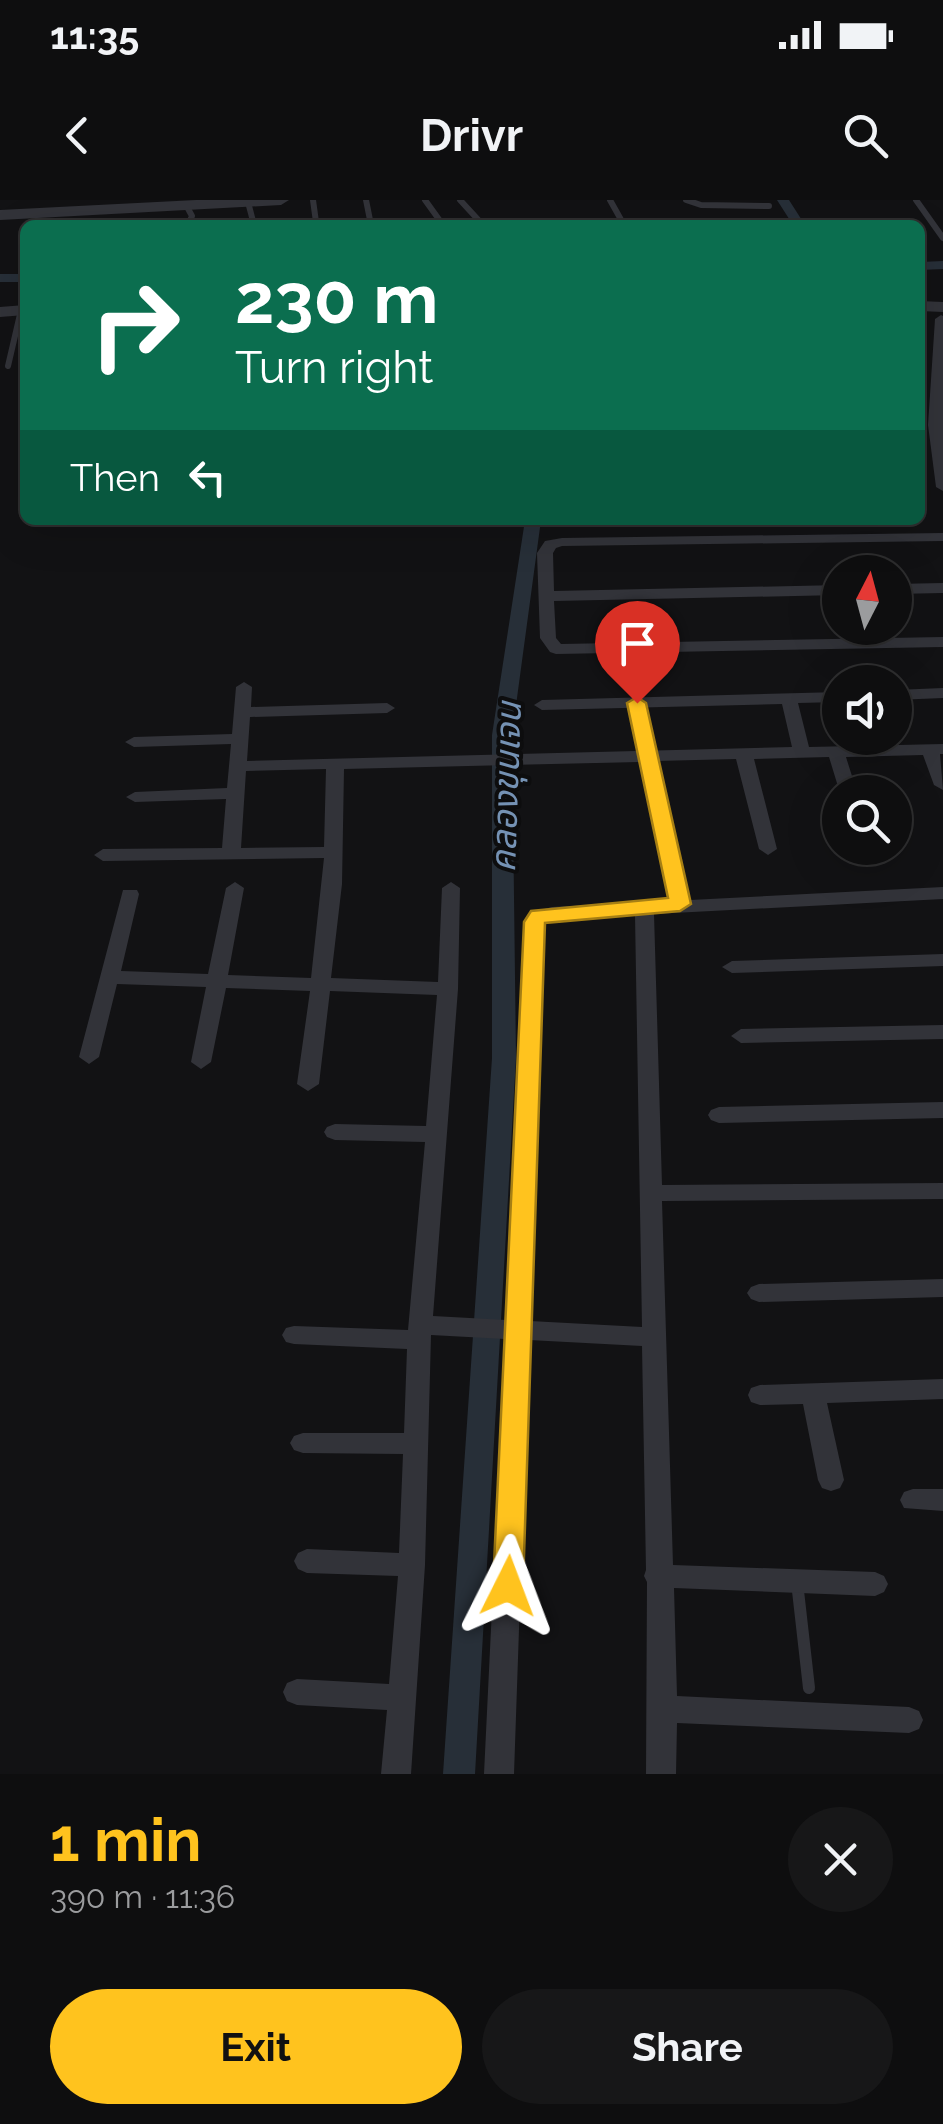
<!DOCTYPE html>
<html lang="en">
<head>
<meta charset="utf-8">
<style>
	body { margin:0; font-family:Raleway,"Noto Sans Thai",sans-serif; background:#171718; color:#f1f3f6; height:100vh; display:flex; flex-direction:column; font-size:38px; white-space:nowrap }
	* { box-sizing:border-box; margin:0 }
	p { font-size:32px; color:#9b9c9e }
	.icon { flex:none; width:55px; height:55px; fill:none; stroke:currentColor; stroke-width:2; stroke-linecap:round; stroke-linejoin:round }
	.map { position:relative; height:1574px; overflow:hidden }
	.side { display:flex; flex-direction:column; background:#0e0e0f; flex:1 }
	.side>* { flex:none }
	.banner { position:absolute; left:20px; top:20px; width:905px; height:305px; border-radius:15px; box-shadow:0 10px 40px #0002,0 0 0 2px #2e2e2f; background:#0b6e4f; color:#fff; overflow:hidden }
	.needle { width:65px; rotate:6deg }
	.fabs { position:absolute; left:822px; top:355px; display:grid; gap:20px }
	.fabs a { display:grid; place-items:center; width:90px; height:90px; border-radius:50%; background:#0e0e0f; box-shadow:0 10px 40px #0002,0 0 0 2px #2e2e2f; font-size:50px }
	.pin { position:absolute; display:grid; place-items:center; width:85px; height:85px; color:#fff; margin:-102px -42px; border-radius:50% 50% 50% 0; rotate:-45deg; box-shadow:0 0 10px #0007 }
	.pin .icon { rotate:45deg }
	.me { position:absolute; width:110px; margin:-55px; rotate:3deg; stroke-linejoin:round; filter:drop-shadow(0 0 8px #0008) }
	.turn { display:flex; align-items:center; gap:35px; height:210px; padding:0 50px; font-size:45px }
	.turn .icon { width:130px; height:130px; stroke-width:2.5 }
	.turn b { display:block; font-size:70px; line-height:85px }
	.then { display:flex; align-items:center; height:95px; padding:0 50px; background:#0003; gap:20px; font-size:38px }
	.round { display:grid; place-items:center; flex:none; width:105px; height:105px; border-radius:52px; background:#171718 }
	.summary { display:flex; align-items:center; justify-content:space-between; height:170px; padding:0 50px }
	h1 { font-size:60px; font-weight:700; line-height:75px; color:#ffc31e }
	.cta { display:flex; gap:20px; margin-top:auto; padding:20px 50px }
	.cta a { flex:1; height:115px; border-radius:60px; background:#ffc31e; color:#111; font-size:40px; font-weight:700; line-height:115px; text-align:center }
	.cta a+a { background:#171718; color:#f1f3f6 }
	.status { display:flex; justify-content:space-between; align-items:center; height:70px; padding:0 50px; background:#0e0e0f; direction:ltr }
	.status svg { height:28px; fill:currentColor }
	header { display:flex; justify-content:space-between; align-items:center; height:130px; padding:0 50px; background:#0e0e0f; font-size:45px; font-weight:700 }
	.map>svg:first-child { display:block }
</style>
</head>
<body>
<div class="status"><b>11:35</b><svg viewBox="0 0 49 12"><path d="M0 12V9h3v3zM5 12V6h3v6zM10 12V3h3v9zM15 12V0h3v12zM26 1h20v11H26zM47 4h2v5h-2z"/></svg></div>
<header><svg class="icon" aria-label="back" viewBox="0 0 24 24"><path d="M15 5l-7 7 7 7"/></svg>Drivr<svg class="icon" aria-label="search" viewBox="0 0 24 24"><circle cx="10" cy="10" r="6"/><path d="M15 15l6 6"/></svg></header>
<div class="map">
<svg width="943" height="1574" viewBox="0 0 943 1574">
	<rect width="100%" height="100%" fill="#121214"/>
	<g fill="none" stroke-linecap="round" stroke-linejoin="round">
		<!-- canal -->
		<path fill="#272f38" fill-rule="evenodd" d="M777,0h12l16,25h-12z
			M943,61v8l-23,1v-8z
			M0,74h25v8h-25z
			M525,320h16l-29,215 4,323 -41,716h-32l49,-716v-323z"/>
		<!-- minor-tunnel -->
		<path stroke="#2f3034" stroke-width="12" stroke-dasharray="12 6" stroke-linecap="butt" d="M920,154l4,1"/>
		<!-- service-far2 -->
		<path stroke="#323339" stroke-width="6" d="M313,0l3,22
			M366,0l5,25
			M425,0l18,25
			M460,0l23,25
			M610,0l14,25
			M686,0l15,5 68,1
			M916,0l27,38
			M248,2l6,23
			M186,5l6,11 -4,9
			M8,166l13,-56"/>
		<!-- service-far1 -->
		<path stroke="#323339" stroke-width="8" d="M637,503l10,54"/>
		<!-- service -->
		<path stroke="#323339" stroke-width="12" d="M797,1382l12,106"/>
		<!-- minor -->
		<path fill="#323339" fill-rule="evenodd" d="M941,115l2,1v175l-7,-4 -8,-62 7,-106z
			M943,333v8l-381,5 -6,2 -3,5 1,38 286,-6v10l-286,6 2,37 5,6 382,-7v10l-387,7 -6,-2 -10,-14 -3,-85 8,-12 17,-3z
			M943,383v10l-48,1v-10z
			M244,482l8,5 -1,20 136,-4 8,5 -8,5 -137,4 -3,44 545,-14 -10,-43 -240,6 -8,-5 8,-5 298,-8v10l-42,1 11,44 134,-3v10h-3l3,36 -9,-5 -11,-30 -77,2 11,35 -17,1 -11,-36 -75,2 23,90 -9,6 -9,-6 -23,-90 -79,2 33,139 253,-13v12l-289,15 8,271 281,-2v16l-281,2 11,364 202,7 9,4 4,8 -4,8 -9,4 -201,-8 3,108 232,11 10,4 4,9 -4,9 -10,4 -232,-10 -1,51h-30l1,-192 -3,-6 2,-6 -4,-224 -113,-6 -15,434h-30l21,-435 -74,-4 -6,230 -14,209h-30l6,-64 -90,-5 -10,-4 -4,-9 4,-9 10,-4 92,5 9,-108 -91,-3 -9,-4 -4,-8 4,-8 9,-4 92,4 4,-99 -100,-1 -9,-3 -4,-7 4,-7 9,-3h101l3,-84 -113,-5 -8,-2 -4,-7 4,-7 8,-2 114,4 17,-188 -90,-2 -8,-3 -3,-5 3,-5 8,-3 91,2 11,-131 -107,-4 -11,93 -11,7 -11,-7 13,-93 -84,-3 -15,74 -10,7 -10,-7 15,-75 -89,-3 -18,73 -10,7 -10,-7 44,-167h14l2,4 -18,77 87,3 18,-86 9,-6 9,6 -16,87 83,3 13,-120 -221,3 -9,-6 9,-6 119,-1 4,-49 -91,3 -9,-5 9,-5 92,-4 4,-44 -97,3 -9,-5 9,-5 98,-3 4,-47zM639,562l32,139 -119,6 -20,5 -7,10 -19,398 -73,-4 25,-327 2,-101 -9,-6 -9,6 -4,94 -107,-4 11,-94 2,-115zM326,569l-2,78 -83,1 5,-77zM635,715l7,412 -112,-6 15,-399z
			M943,488v10l-48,2v-10z
			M943,754v12l-211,7 -10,-6 10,-6z
			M943,825v14l-202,4 -10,-7 10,-7z
			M943,902v16l-224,5 -8,-3 -3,-5 3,-5 8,-3z
			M943,1079v18l-184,5 -8,-3 -4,-6 4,-6 8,-3z
			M943,1179v20l-116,4 17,77 -4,8 -9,3 -9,-3 -4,-8 -15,-76 -43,1 -9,-3 -3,-7 3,-7 9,-3z
			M913,1289h30v22l-39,-3 -4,-8 4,-8z"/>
		<!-- tertiary -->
		<path fill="#323339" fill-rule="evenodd" d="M196,0h93l-8,5 -281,15v-10z
			M920,101l23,1v10l-23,-1z
			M25,105v10l-25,2v-10z"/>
	</g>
	<!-- route -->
	<path fill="#ffc31e" stroke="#a67f14" stroke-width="2.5" d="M637,497l9,6 45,201 -11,7 -135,12 -22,663 -4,9 -11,4 -11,-4 -4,-9 31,-664 7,-11 137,-13 -41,-195z"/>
	<g text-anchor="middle" stroke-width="8" stroke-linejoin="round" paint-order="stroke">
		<!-- water labels -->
		<g font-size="35" font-style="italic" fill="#7592b4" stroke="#0d0d0e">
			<text transform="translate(506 587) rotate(-88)" y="12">คลองขุนเจน</text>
		</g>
	</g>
</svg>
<div class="fabs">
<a><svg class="needle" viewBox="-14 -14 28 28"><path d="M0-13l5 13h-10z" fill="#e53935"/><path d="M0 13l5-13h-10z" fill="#9b9c9e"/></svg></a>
<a><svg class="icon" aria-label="sound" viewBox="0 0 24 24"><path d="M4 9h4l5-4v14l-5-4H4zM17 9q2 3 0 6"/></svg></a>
<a><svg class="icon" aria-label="search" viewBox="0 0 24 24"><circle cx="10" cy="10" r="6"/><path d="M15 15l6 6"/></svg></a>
</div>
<div class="pin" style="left:637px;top:503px;background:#d93025"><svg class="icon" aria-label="arrive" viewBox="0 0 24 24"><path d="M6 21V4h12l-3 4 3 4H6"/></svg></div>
<svg class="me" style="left:508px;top:1386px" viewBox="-20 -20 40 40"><path d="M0-17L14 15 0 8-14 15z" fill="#ffc31e" stroke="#fff" stroke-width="4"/></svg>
<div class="banner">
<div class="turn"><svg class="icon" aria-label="right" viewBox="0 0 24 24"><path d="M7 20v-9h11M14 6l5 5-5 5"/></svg><div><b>230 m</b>Turn right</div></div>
<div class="then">Then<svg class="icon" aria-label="left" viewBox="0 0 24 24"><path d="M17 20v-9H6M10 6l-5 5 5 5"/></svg></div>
</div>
</div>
<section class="side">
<div class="summary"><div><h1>1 min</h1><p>390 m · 11:36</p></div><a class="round"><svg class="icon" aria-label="close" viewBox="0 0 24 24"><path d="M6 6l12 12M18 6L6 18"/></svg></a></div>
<div class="cta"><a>Exit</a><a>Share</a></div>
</section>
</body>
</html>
